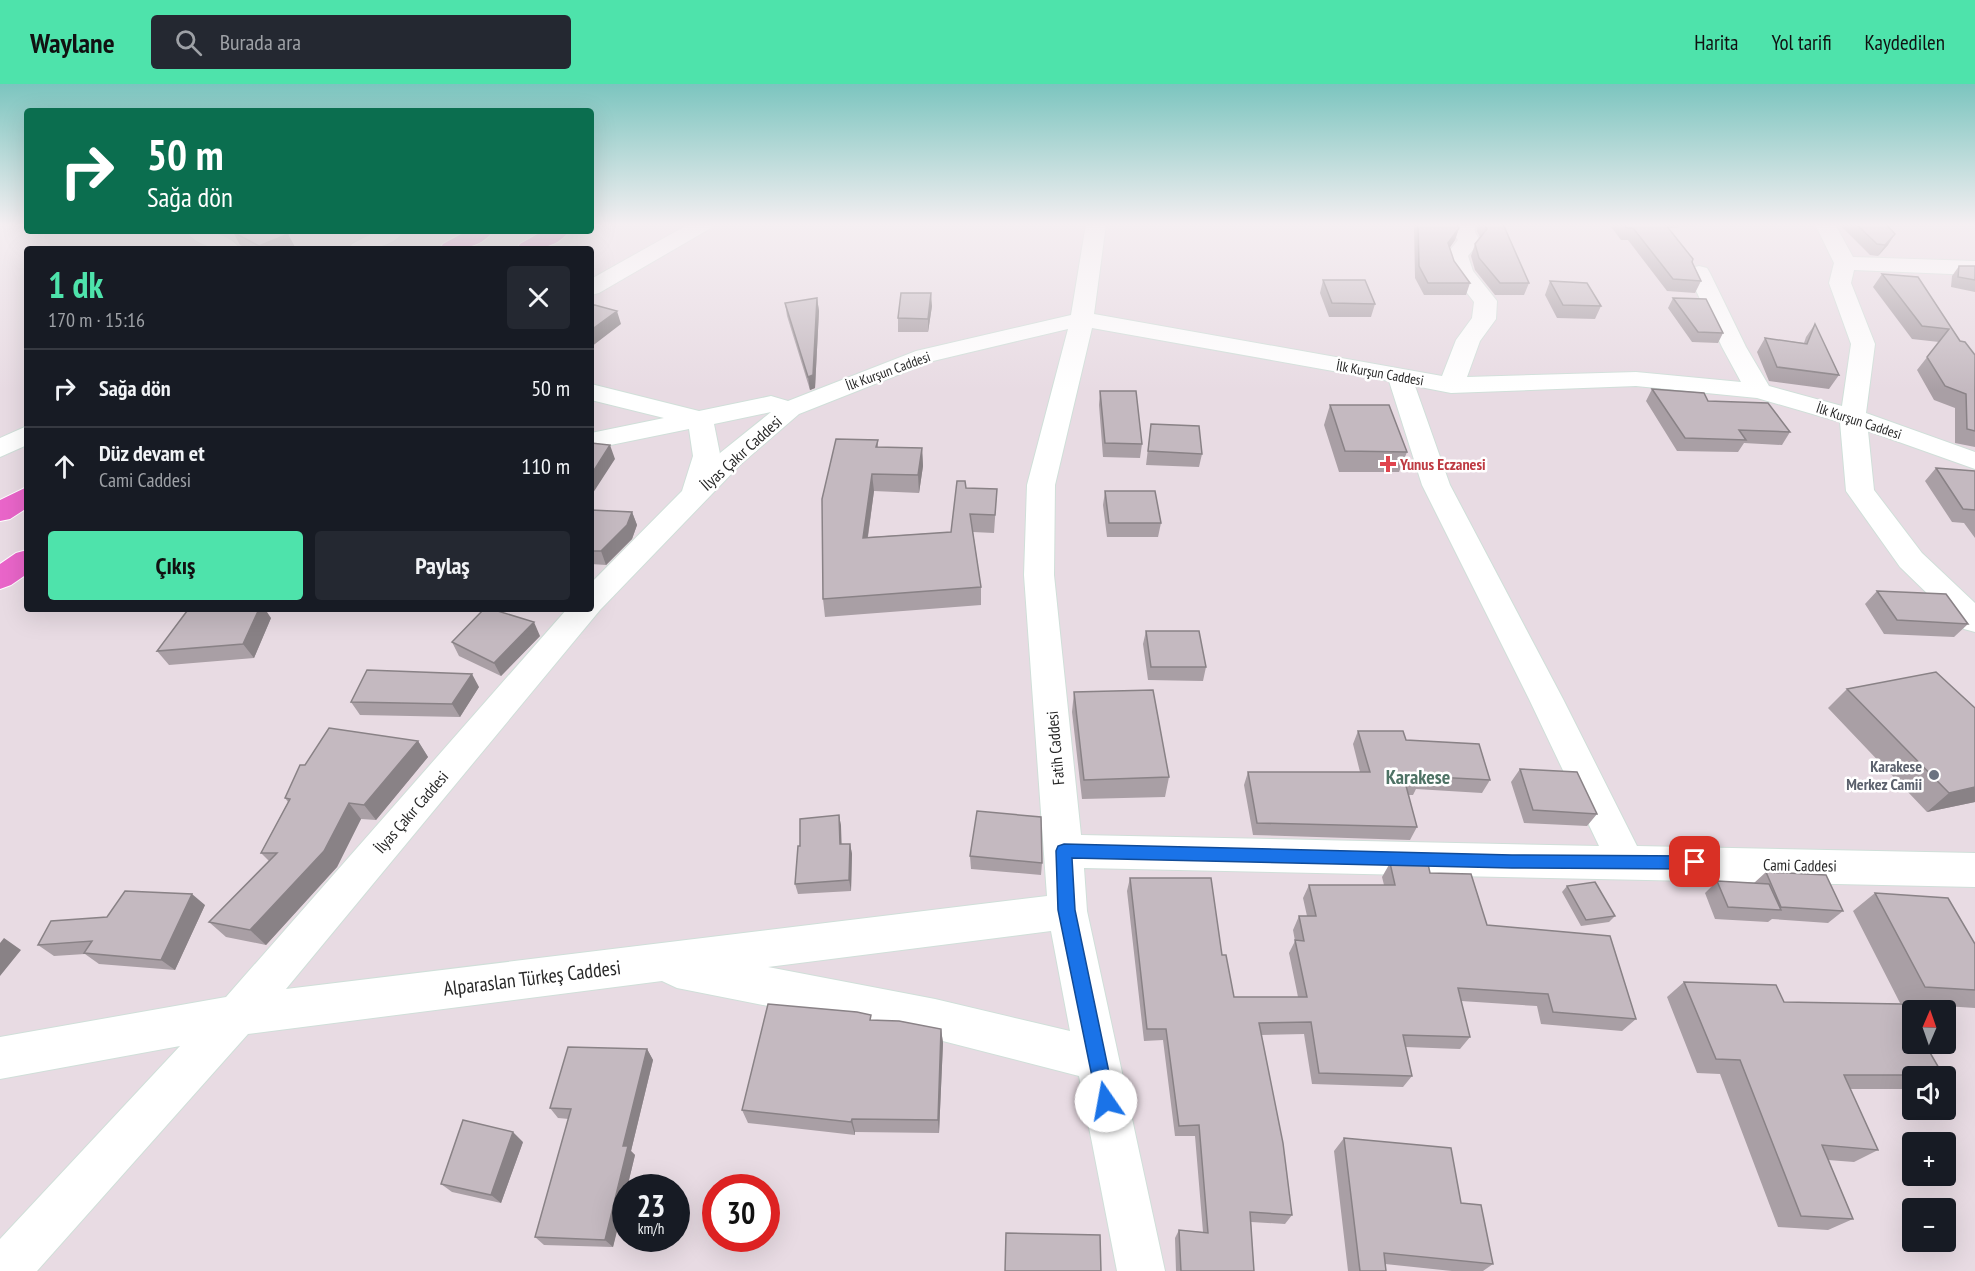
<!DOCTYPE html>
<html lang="tr">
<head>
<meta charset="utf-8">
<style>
	body { margin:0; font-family:"PT Sans Narrow",sans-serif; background:#242831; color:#f1f3f6; height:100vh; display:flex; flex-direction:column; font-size:22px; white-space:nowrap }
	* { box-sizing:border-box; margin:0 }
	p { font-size:20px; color:#9ea1a6 }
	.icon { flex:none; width:33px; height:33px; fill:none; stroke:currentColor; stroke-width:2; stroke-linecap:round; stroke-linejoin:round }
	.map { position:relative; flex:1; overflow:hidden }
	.panel { position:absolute; left:24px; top:162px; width:570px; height:366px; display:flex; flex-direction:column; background:#171b24; border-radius:6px; box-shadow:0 6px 24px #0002 }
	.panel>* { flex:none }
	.hud { position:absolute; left:24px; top:24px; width:570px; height:126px; border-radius:6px; box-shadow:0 6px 24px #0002; background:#0b6e4f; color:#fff; overflow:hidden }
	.needle { width:39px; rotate:2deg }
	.controls { position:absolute; left:1902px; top:916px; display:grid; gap:12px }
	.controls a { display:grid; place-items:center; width:54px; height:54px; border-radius:6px; background:#171b24; box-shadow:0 6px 24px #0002; font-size:30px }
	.speed { position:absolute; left:612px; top:1090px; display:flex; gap:12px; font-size:30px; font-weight:700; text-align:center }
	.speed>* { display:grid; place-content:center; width:78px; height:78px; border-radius:50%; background:#171b24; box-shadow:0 6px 24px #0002; line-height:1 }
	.speed small { font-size:15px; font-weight:400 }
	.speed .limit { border:9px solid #d22; background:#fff; color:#111 }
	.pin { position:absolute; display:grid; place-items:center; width:51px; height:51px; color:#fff; margin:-26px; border-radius:12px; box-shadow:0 3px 9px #0006 }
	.me { position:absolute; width:66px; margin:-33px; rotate:348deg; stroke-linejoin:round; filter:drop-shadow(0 0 4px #0008) }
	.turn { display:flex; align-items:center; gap:21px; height:126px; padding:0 24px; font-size:27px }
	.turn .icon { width:78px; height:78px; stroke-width:2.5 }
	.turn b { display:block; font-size:42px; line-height:51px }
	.round { display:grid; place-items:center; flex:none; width:63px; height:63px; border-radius:6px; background:#242831 }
	.headline { display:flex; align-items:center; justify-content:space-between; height:102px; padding:0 24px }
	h1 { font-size:36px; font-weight:700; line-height:45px; color:#4ee3ab }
	.cta { display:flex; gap:12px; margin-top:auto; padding:12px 24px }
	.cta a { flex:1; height:69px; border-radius:6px; background:#4ee3ab; color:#111; font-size:24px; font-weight:700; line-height:69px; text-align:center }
	.cta a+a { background:#242831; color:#f1f3f6 }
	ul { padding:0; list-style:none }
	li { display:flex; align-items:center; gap:18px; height:78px; padding:0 24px; border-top:2px solid #363941 }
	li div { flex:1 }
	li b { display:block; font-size:22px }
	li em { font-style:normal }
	header { display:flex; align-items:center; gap:36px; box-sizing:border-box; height:84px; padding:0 30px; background:#4ee3ab; color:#111 }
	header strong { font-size:28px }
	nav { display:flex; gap:33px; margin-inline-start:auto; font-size:21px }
	.search { width:420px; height:54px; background:#242831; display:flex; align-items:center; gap:15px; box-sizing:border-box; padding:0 21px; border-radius:6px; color:#9ea1a6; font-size:22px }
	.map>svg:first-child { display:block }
</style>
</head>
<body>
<header>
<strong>Waylane</strong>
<div class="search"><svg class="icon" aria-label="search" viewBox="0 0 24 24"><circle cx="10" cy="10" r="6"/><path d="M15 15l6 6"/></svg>Burada ara</div>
<nav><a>Harita</a><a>Yol tarifi</a><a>Kaydedilen</a></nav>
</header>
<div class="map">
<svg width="1975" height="1187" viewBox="0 0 1975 1187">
	<rect width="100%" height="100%" fill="#e8dbe3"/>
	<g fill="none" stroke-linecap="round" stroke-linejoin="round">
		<!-- minor casing -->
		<g stroke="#d0dfd9" stroke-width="2">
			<path id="minor" d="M689,140h25l-3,4 -112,65 -8,2v-16z
				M1086,140h20l-12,90 348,62 14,-36 16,-22 2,-16 -23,-30 -5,-17 12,-15 -5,-8 2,-8h20v8l5,9 -12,15 5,15 24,30 -1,18 -16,22 -13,36 169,-5 105,10 -19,-35 -34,-74 3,-5 8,-2 8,2 3,5 36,74 23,39 73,20 9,-62 -22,-61 5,-20 -19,-39h20l18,33 122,4v14l-121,-5 -3,13 24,61 -9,69 109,39v17l-107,-38 6,59 48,63 53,50v29l-11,-3 -64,-62 -54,-76 -6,-69 -83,-24 -121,-12 -185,7 -36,-7 35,99 113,214 74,147 338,7v34l-891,-19 3,43 78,360h-48l-38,-195 -144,-37 -258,-51 -15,-7 -414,53 -211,237h-37v-32l180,-193 -180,33v-42l226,-40 341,-388h24v-26l91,-92 11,-35 -4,-27 -98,20v-16l73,-15 -73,-18v-16l108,27 72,-15 17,5 128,-50 155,-36zM1092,244l297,53 33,104 107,214 70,147 -518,-11 -27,-260 1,-90zM1068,245l-41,156 -3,90 23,321 -761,93 314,-379 140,-145 59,-51 134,-53zM771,328l-51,41v1l-6,-30zM1051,847l19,100 -135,-32 -167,-32z
				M186,147c19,0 42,1 54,18 -19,0 -41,0 -54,-18z
				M377,147h27c-13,18 -36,18 -55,18l3,-5z
				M27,342v19l-27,12v-19z"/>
		</g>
		<!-- highway casing -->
		<g stroke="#fff" stroke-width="2">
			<path id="highway" d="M467,147h26c-13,18 -34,18 -53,18l3,-5z
				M543,147h26c-13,18 -33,18 -52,18l3,-5z
				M27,403v21l-17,11 -10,2v-21z
				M27,466v24l-16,11 -11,4v-25l16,-11z"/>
		</g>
		<!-- minor -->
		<use href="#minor" fill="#fff" fill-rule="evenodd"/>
		<!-- highway -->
		<use href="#highway" fill="#e965c9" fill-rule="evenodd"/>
	</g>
	<!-- wall -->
	<path fill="#a99fa5" d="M961,140h44v1h-44z
		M1414,140h43l2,4 -4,12 -6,8 5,13 16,22 -4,12h-42l-9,-17z
		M1477,140h26l26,59 -5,12h-29l-20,-25 -4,-14 4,-12 5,-7 -3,-6z
		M1609,140h71l-2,4h-10l24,34 9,19 -6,12 -28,-2 -39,-51h-7z
		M1839,140h47l2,21 -10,11 -8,-1z
		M233,148l62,15 -6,2h-41l-8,-4z
		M1959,182h16v26l-24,-5 1,-11z
		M1882,190l36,3 42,64 15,14v92l-20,-4v-35l-21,-8 -17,-30 22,-28 -27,-3 -39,-52z
		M1323,196l52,24 -4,13h-42l-9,-24z
		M1550,197l51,25 -6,13 -38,-1 -12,-23z
		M817,214l2,13 -4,77 -5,2 -23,-74 -2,-13z
		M1673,214l50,35 -5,10 -26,-1 -24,-34z
		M932,222l-4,26h-30v-14z
		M1815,240l24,51 -10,14 -60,-8 -12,-29 8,-14 39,5 2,-6z
		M1652,305l56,12 82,31 -8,13 -38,-2 -6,9 -61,-1 -31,-50z
		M1100,307l42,53 -2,14 -37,-1 -4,-52z
		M1330,321l77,47 -8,20h-60l-15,-47z
		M1151,340l51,30 -3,13 -53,-2z
		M878,356v7l44,1 1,18 -4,27 -45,-2 -6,46 83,-5 15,-44 31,1 -3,44 -21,-1 8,55v18l-156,12 -2,-18z
		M1936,384l39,3v67l-11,-15 -12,-1 -27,-41z
		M1105,407l56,32 -3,14h-51l-4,-32z
		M591,426l41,2 5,13 -5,14 -26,26 -15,-1z
		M1877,507l91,33 -14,13 -70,-3 -19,-30z
		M271,534l-17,40 -85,7 -12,-14z
		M1146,547l60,36 -3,14 -55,-1 -5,-36z
		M540,552l-39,40 -42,-20 -7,-14z
		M479,603l-19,30 -100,-2 -9,-13z
		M1847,605l128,113 -48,10 -99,-104z
		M1074,608l95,85 -4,20 -83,2 -10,-87z
		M1358,647l48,9 84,40 -8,13 -66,-4 -3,6h-5l9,32 -7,13 -157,-5 -9,-50 4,-13h112l-7,-28z
		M418,657l10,16 -52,63 -15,-1 -24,48 -71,78 -40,-8 -17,-15 60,-61 -8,-8 27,-51 -3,-4 20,-33z
		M1520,685l77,45 -10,12 -63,-3 -13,-41z
		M839,731l2,11v18h9l2,10 -1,37 -53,3 -3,-10 5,-38z
		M970,772l72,7 -1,12 -70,-6z
		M1390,779l40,10 57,52 149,94 -14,12 -81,-7 -4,-18 -76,-5 9,36 -10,12 -55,-2 7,29 -9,11 -91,-3 -8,-50 -43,1 31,180 -7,9 -34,-2 3,49h-78l-1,-33 4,-8 24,2 -8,-96h-20l-12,-96 -19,1 -17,-150 3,-13 92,77 12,42h64l-9,-44 6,-12 -2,-11 6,-14h8l-4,-18 6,-13h75l-2,-8z
		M1766,788l77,39 -15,12 -56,-4 -4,3 -53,-3 -10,-26 12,-12 37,2z
		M1567,802l48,30 -6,6 -28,4 -19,-34z
		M1875,809l100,51v64l-75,-5 -47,-92z
		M205,821l-30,65 -76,-6 -14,-10 -31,2 -16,-11 69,-28z
		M1684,898l100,20 159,73 -2,2h-29v12h-62l28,61 -24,12 -26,-2 25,59 -25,11 -50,-3 -58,-153 -23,-1 -30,-76z
		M872,936l69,9 2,14 -4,90 -84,-1v3l-107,-12 -6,-13z
		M647,965l6,11 -22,91 4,4 -8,33h-1l-13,59 -69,-2 -9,-8 34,-118 -11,-1 -8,-10z
		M1344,1054l117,65 32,61 -10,7h-31l-67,-7 1,7h-38l-14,-120z
		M523,1058l-22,61 -49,-11 -11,-8z"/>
	<!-- shaded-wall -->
	<path fill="#898286" d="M1459,144l-4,12 -11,16 4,-13z
		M288,150l7,13 -6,2h-28l-2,-3z
		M1895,150l-7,11 -10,11 7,-11z
		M931,209l1,13 -4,26v-13z
		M817,214l2,13 -4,77 -5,2 -2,-13z
		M617,227l4,13 -30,23v-17z
		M610,361l5,14 -24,37v-21z
		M922,364l1,18 -4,27 -1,-18z
		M872,390l2,17 -9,65 -2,-18z
		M632,428l5,13 -5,14 -26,26 -5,-14z
		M259,525h6l6,9 -17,40 -11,-14z
		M534,538l6,14 -39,40 -7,-13z
		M472,590l7,13 -19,30 -8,-13z
		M418,657l10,16 -52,63 -12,-15z
		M1975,703v15l-48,10 22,-19z
		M349,719l12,16 -24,48 -71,78 -16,-15z
		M839,731l2,11 1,29 -2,-11z
		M850,760l2,10 -1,37 -2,-11z
		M192,810l13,11 -30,65 -14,-10z
		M4,854l17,12 -21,26v-33z
		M941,945l2,14 -4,90 -1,-13z
		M647,965l6,11 -22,91 4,4 -8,33h-1v8l-13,51 -8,-7 18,-94z
		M852,1035l3,13v3l-4,-13z
		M513,1048l10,10 -22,61 -10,-8z"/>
	<!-- building -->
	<path fill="#c4b9c0" stroke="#898286" stroke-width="1.5" d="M1418,140h39l2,4 -11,15 6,18 16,22h-42l-9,-17z
		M1484,140h19l26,59h-29l-21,-25 -4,-14 12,-15z
		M1623,140h42l28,35 -1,3 9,19 -28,-2 -40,-51h-6z
		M1856,140h30l9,10 -10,11 -8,-1z
		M235,147h47l6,3 -29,12 -26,-14z
		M1959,182h16v14l-17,-3z
		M1882,190l36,3 42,64 5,1 10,13v76l-8,-2 -1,-35 -21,-8 -18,-29 22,-28 -27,-3z
		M1323,196h42l10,24 -43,-1z
		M1550,197l37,2 14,23 -38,-1z
		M901,209h30l-3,26 -30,-1z
		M817,214l-4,77 -5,2 -23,-74z
		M1673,214l33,1 17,34 -25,-1z
		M591,220l26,7 -26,19z
		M1815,240l24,51 -62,-8 -12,-29 42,6z
		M1652,305l52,4 4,8 60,2 22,29 -51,-2 7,10 -61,-2z
		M1100,307h36l6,53 -37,-1z
		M1330,321h59l18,47 -62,-1z
		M1151,340l48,2 3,28 -54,-3z
		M836,355l42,1 -2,7 46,1 -4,27 -46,-1 -9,64 88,-6 6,-51h8l1,7 31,1 -2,26 -25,-1 11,73 -158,12 -1,-100z
		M591,359l19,2 -19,30z
		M1936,384l39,3v39l-12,-1z
		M1105,407h50l6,32h-52z
		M591,426l41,2 -5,13 -26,26h-10z
		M1877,507l69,3 22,30 -71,-4z
		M210,525h49l-16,35 -86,7 30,-40z
		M484,525h7l43,13 -40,41 -42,-21z
		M1146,547h53l7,36h-55z
		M367,586l105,4 -20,30 -101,-2z
		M1936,588l39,36v79l-26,6 -102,-104z
		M1153,606l16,87 -85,3 -10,-88z
		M329,644l89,13 -54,64 -15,-2 -25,48 -74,79 -41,-8 68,-69h-16l29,-54 -5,-1 15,-33h5z
		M1358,647h45l3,9 73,4 11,36 -72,-4 2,6h-15l12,45 -160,-4 -9,-51h122z
		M1520,685l57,3 20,42 -64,-4z
		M977,727l64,6 1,46 -72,-7z
		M839,731l1,29h10l-1,36 -54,4 3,-38h2v-27z
		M1390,779l38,1 2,9 41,1 16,51 123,11 26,83 -83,-7 -5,-18 -90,-6 12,49 -67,-2 9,41 -93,-3 -8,-51 -52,1 24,120 9,72 -42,-3 4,59h-73l-2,-41 29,3 -9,-108 -20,1 -13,-97h-19l-17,-151h81l11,77h4l8,42h73l-12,-57 9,1 -5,-25h17l-7,-31h86z
		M1766,788l60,3 17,36 -62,-4z
		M1717,797l52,3 12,26 -53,-3z
		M1595,798l20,34 -29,4 -19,-34z
		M125,807l67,3 -31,66 -77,-7 8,-12 -54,4 13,-24 56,-4z
		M1875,809l73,5 27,46v46l-50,-3z
		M1684,898l92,3 8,17 118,2 10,18v22h13l18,31h-99l34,75 -56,-5 31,74 -52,-3 -61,-156 -24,-1z
		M768,920l89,8 14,3 -1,5 29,1 42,8 -3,91 -86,-1 -1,3 -109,-12z
		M568,963l79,2 -24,97h5l-23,94 -70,-3 36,-128 -21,-1z
		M463,1036l50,12 -22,63 -50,-11z
		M1344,1054l107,10 10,55 20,2 12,59 -109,-11 2,18h-26z
		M1006,1149l94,2 1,36h-96z"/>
	<!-- sky -->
	<linearGradient id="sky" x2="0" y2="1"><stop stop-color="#7cc5bf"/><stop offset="0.46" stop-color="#f5eff2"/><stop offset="1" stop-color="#f5eff2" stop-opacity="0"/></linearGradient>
	<rect width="1975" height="306" fill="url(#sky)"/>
	<!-- route -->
	<path fill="#1a73e8" stroke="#114b97" stroke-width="1.5" d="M1064,760l448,11 183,1 5,2 3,4 -3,5 -5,2 -183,-1 -440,-10 3,52 40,191 -2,7 -7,3 -6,-3 -3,-7 -39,-191 -2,-59 2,-5z"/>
	<!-- markers -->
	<path fill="#e0444e" stroke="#fff" stroke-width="2" d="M1385 371h6v6h6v6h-6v6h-6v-6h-6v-6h6z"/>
	<circle fill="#6b7280" stroke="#fff" stroke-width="2" cx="1934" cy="691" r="6"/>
	<g text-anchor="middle" stroke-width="5" stroke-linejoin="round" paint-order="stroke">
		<!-- far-street labels -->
		<g font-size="14" fill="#282828" stroke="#fff">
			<text transform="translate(888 287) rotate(-20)" y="5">İlk Kurşun Caddesi</text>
			<text transform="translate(1380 289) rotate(10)" y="5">İlk Kurşun Caddesi</text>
			<text transform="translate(1859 337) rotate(18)" y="5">İlk Kurşun Caddesi</text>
		</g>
		<!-- street labels -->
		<g font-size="16" fill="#282828" stroke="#fff">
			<text transform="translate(741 369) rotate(-42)" y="6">İlyas Çakır Caddesi</text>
			<text transform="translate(1055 664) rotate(-95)" y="6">Fatih Caddesi</text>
			<text transform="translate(411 728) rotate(-49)" y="6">İlyas Çakır Caddesi</text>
			<text transform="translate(1800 781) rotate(1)" y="6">Cami Caddesi</text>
		</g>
		<!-- health labels -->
		<g font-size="16" font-weight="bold" fill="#be3a42" stroke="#fff" text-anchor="start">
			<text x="1400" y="386">Yunus Eczanesi</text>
		</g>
		<!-- worship labels -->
		<g font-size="16" font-weight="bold" fill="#5b616d" stroke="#fff" text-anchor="end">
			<text x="1922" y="688">Karakese<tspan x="1922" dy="18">Merkez Camii</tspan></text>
		</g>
		<!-- quarter labels -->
		<g font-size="20" font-weight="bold" fill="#4e7265" stroke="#fff">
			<text x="1418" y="700">Karakese</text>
		</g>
		<!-- near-street labels -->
		<g font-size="20" fill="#282828" stroke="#fff">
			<text transform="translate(532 894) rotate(-7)" y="7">Alparaslan Türkeş Caddesi</text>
		</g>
	</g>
</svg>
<div class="controls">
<a><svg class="needle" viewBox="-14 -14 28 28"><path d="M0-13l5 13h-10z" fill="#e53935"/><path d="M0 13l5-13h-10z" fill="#9ea1a6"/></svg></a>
<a><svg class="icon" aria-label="sound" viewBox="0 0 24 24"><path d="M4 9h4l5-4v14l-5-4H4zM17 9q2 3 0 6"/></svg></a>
<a>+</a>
<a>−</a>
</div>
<div class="speed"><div>23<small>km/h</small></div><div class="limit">30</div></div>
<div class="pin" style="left:1695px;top:778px;background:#d93025"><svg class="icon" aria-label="arrive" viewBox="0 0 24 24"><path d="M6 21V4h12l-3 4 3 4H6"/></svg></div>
<svg class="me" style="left:1106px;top:1017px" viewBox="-20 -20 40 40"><circle r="19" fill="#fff"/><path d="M0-13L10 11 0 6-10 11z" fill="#1a73e8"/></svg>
<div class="hud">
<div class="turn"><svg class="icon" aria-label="right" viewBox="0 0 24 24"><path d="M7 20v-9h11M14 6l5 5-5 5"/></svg><div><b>50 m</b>Sağa dön</div></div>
</div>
<section class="panel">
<div class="headline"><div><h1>1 dk</h1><p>170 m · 15:16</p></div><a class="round"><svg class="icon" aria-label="close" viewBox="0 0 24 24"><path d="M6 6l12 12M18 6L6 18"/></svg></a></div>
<ul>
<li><svg class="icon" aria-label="right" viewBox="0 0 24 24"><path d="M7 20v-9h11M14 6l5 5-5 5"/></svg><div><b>Sağa dön</b></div><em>50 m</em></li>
<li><svg class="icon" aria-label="ahead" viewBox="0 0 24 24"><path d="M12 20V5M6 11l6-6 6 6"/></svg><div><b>Düz devam et</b><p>Cami Caddesi</p></div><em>110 m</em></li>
</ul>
<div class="cta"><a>Çıkış</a><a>Paylaş</a></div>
</section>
</div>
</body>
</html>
